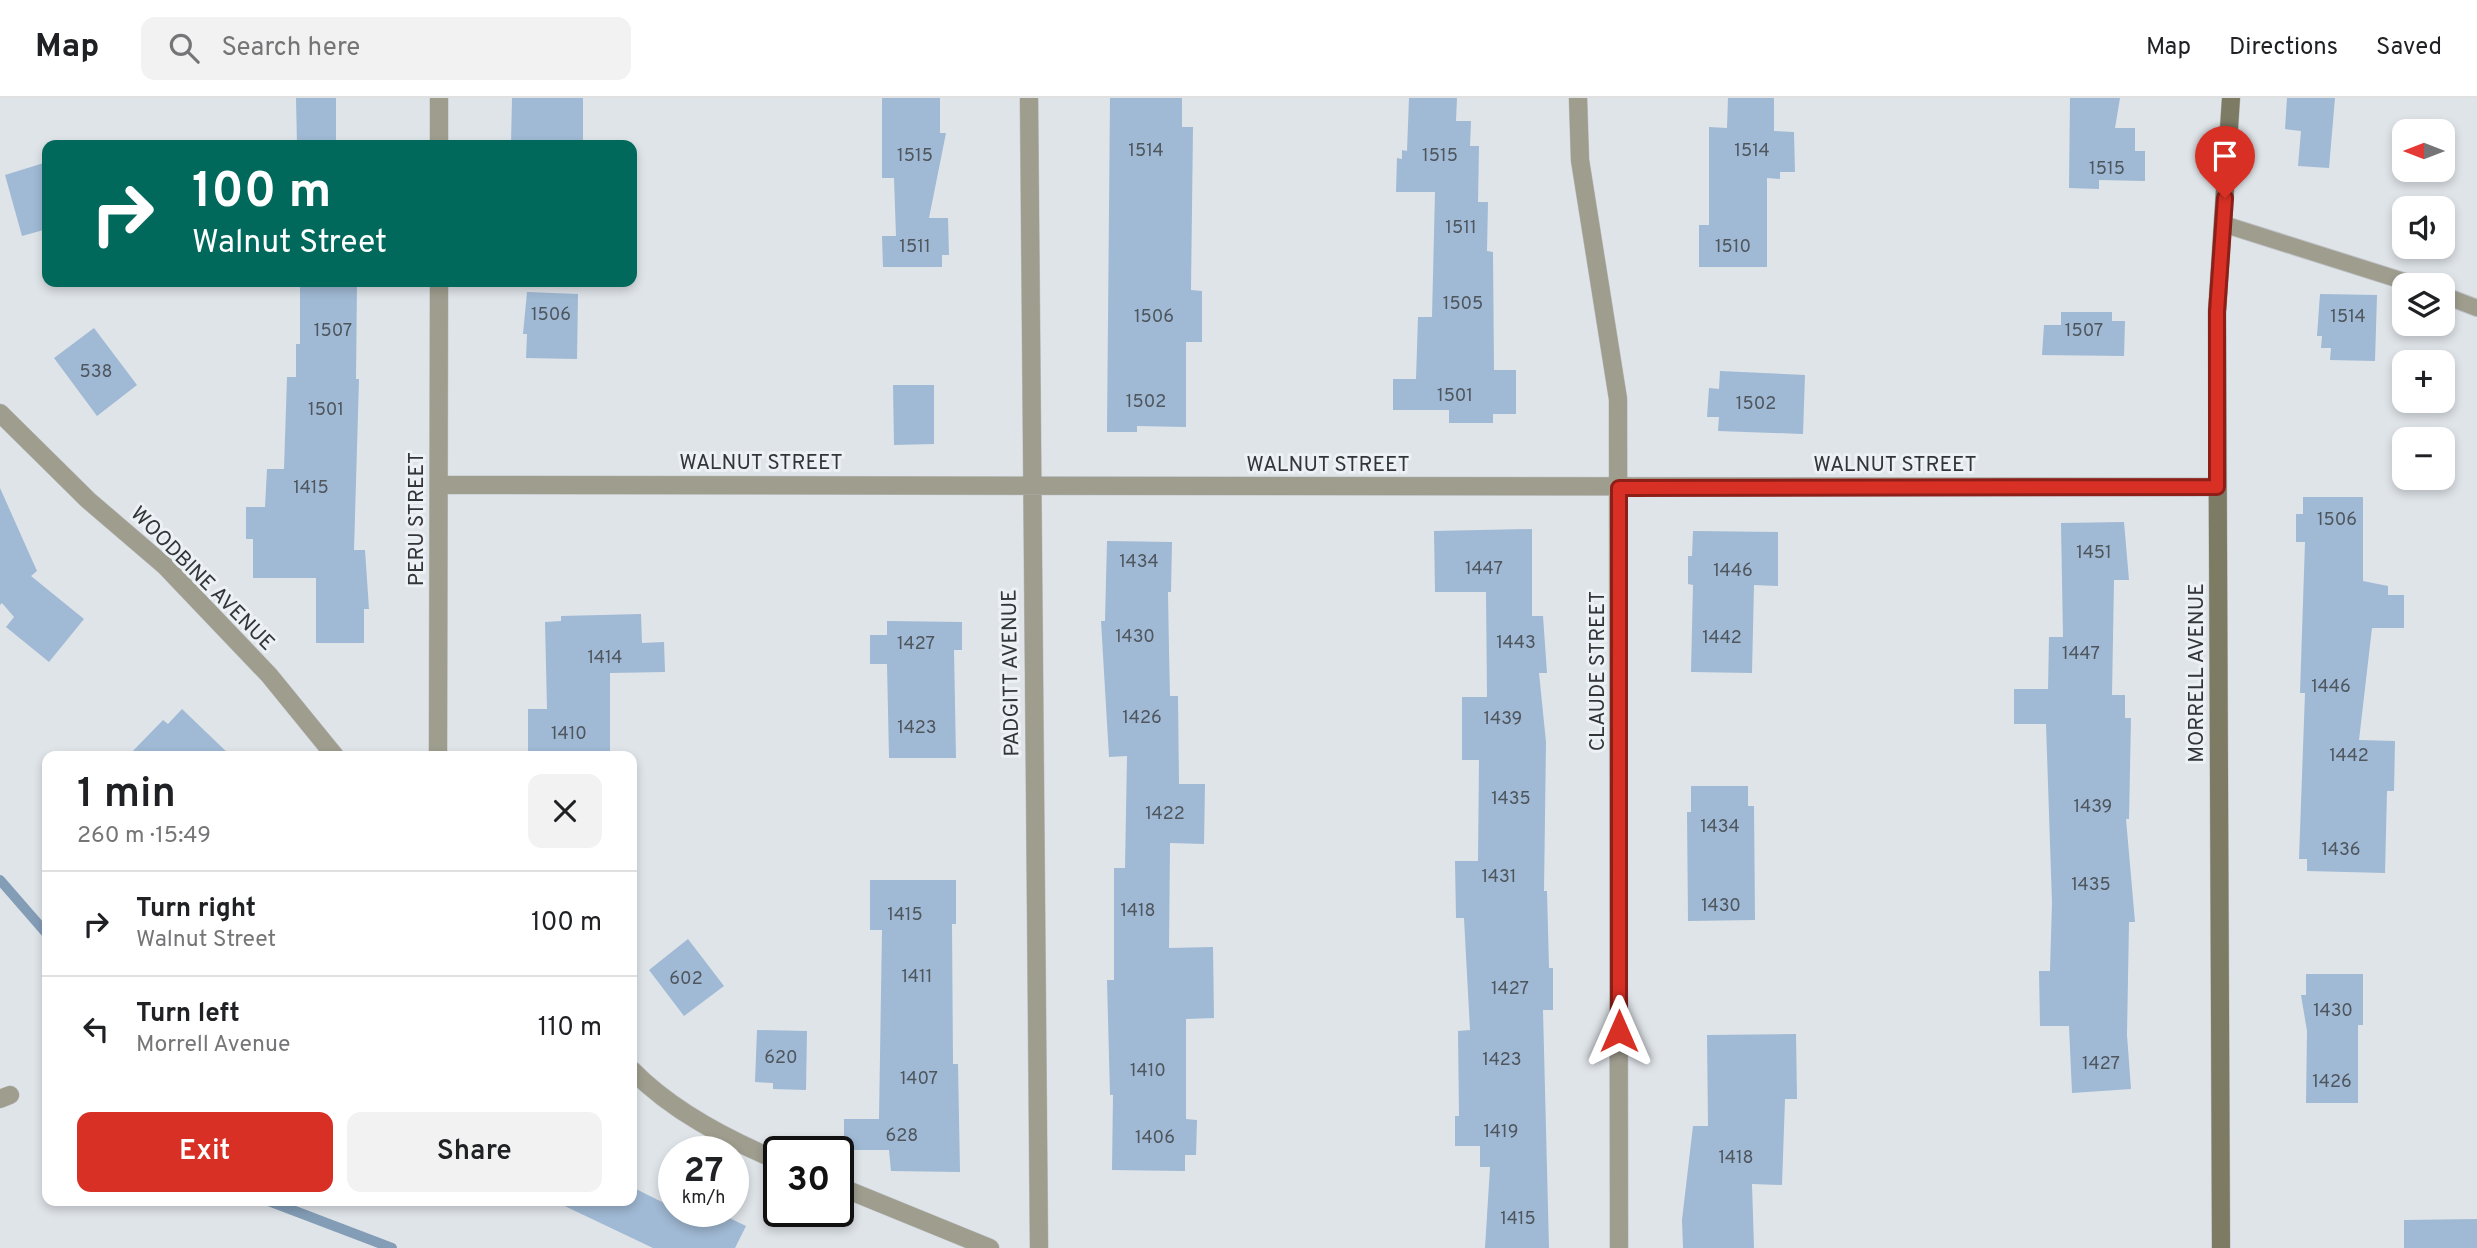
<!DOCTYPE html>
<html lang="en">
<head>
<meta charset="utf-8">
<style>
	body { margin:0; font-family:Overpass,sans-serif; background:#f2f2f2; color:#202124; height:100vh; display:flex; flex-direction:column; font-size:26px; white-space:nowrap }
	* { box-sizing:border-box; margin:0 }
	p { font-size:23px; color:#757577 }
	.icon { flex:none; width:38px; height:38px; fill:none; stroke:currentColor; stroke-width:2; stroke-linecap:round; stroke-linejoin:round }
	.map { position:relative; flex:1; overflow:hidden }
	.drawer { position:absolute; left:42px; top:653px; width:595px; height:455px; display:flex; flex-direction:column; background:#fff; border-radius:14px; box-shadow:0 4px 10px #0003 }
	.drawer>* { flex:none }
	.top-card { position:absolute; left:42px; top:42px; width:595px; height:147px; border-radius:14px; box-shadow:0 4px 10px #0003; background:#00695c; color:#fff; overflow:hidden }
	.needle { width:46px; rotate:270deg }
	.tools { position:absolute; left:2392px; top:21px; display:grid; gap:14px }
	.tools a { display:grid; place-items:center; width:63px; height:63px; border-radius:14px; background:#fff; box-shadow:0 4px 10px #0003; font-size:35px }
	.speed { position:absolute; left:658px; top:1038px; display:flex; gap:14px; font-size:35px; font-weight:700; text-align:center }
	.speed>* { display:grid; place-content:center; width:91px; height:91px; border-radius:50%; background:#fff; box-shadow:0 4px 10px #0003; line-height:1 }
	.speed small { font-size:18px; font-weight:400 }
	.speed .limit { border:4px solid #111; border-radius:10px; background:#fff; color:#111 }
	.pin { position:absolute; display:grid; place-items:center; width:60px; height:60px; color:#fff; margin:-72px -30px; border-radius:50% 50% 50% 0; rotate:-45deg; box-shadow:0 0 7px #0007 }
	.pin .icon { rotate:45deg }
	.me { position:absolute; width:77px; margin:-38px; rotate:0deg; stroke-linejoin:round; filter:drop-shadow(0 0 5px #0008) }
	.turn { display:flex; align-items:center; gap:24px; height:147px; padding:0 35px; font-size:32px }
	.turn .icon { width:91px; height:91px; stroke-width:2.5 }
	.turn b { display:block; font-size:49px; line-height:60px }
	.round { display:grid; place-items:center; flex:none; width:74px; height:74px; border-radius:14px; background:#f2f2f2 }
	.head { display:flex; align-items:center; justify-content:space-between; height:119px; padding:0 35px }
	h1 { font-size:42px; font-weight:600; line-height:52px }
	.action { display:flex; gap:14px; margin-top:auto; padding:14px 35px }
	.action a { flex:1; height:80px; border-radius:14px; background:#d93025; color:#fff; font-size:28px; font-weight:600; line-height:80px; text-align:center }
	.action a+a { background:#f2f2f2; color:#202124 }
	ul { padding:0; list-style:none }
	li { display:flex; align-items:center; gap:21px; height:105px; padding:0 35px; border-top:2px solid #e0e0e0 }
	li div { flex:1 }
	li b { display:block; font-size:26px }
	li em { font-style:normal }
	header { display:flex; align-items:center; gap:42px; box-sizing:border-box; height:98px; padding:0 35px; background:#fff; border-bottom:2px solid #e0e0e0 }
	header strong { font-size:33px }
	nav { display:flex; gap:38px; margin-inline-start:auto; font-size:24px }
	.search { width:490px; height:63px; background:#f2f2f2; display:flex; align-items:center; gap:18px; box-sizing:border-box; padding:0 24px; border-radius:14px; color:#757577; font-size:26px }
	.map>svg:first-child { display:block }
</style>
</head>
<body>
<header>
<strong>Map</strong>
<div class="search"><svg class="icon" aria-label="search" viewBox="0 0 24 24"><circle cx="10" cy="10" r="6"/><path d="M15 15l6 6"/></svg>Search here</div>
<nav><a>Map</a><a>Directions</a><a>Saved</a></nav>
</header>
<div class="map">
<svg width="2477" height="1150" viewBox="0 0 2477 1150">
	<rect width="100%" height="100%" fill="#dfe4e9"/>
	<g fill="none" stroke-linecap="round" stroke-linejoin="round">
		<!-- stream -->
		<path stroke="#849db7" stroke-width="10" d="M0,782l47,54
			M266,1102l126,48"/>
	</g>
	<!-- building -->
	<path fill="#a0b9d4" d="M296,0h40v47h-39z
		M512,0h71v47h-72z
		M882,0h58v35h6l-17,85h19l1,37h-7v12h-59l-1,-31h14l-2,-58h-12z
		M1110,0h72v29h11l-2,163 11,1v51h-16v85l-49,-1v6h-30z
		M1409,0h48l-1,23h15l-1,25h9l-1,56h10l-1,49 6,1 1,118h22v44h-23v9h-44v-13h-56v-31h23l2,-62h14l3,-125h-39l1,-34 5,1v-9l5,1z
		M1728,0h46v33l20,1 1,40h-15v7l-13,-1v89h-68v-42h10v-98l18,1z
		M2070,0h50l-5,30h20v23h10v30l-46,-1v9l-30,-1z
		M2287,0h48l-6,70 -31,-2 3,-35 -16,-2z
		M47,64v67l-25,7 -17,-61z
		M300,184h57l-1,97h3l-5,171h11l4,59h-5v34h-48v-65h-63v-39h-7v-32h19l2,-38h17l3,-92h9v-33h4z
		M527,194l51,2 -1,65 -51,-1 1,-24h-4z
		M2320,196l57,1 -2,66 -45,-1 1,-12h-10l1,-12h-5z
		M2061,214h51v9h13l-1,35 -82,-1 2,-30h17z
		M94,230l43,57 -40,31 -43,-58z
		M1720,273l85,4 -2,59 -85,-3 1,-14h-12l2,-29 10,1z
		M893,287h41v59l-40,1z
		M0,390l37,83 -6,5 53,43 -35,43 -43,-35 8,-10 -12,-14 -2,2z
		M2303,399h60v84l25,5v9h16v33h-32l-13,112 36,1 -1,50h-7l-2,82 -78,-2v-12h-8l6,-166h-5l5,-151h-9v-28h7z
		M2124,424l5,58h-15l-2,115h13v23h6l-2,101h-3l9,103h-6l-2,113 4,54 -59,4 -3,-67h-29l-1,-55h11l2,-68 -6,-179h-32v-35h34l1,-52h14l-2,-114z
		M1532,431v87h11l4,57h-8l7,69 -2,149h3l2,77h4v42h-10l6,238h-64l5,-81h-10v-21h-25v-30h4l-1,-85 12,-1 -6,-112h-8l-1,-57h23l1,-101h-17v-63h25l-1,-105h-51l-1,-61z
		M1693,433l85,1v54l-24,-1 -2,88 -61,-1 2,-87 -5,-1v-28h4z
		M1107,443l65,1 -1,50h-3l1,59 1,45h8l1,88h26l-1,60 -34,-1 -1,105 44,-1 1,71 -28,1v100l11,1 -1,35h-11v16l-73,-1 1,-75h-3l-3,-115h7v-112h11l2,-112 -18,1 -8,-136h4z
		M641,516l1,29 22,-1 1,30 -55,1v83h-82v-47h19l-2,-87 16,-1v-5z
		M887,523l75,1v28h-8l2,108h-67l-2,-94h-17v-29h17z
		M182,611l49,47h-103l35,-36 5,4z
		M1691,688h57v20h6l1,114 -67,1 -1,-109h4z
		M870,782h86v44h-4l1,140h5l2,108 -69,-1 -2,-21h-45v-31h35l3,-189h-12z
		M688,841l36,47 -40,30 -35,-46z
		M2306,876h57v51h-5v78h-52l1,-72 -6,-36h5z
		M757,932l50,1 -1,59 -33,-1v-6l-18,-1z
		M1796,936l1,65h-12l-3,86 -30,-1 2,64h-71l-1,-28 11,-94h15l-1,-91z
		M632,1089l42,21v3h41l31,15 -11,22h-82l-101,-48h80z
		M2477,1121v29h-73v-28z"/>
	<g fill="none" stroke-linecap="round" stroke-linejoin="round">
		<!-- lane casing -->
		<g stroke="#bdc1c5" stroke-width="18">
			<path id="lane" d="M2223,126l193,61
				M2443,197l34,13"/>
		</g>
		<!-- street casing -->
		<g stroke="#bdc1c5" stroke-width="19">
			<path id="street" d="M1029,0l10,1150
				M1578,0l2,62 38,239 1,849
				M439,47v-47
				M0,315l88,87 77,66 104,109 66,81
				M439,387l1778,2
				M438,658l1,-474
				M632,972c40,41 94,69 147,91
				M0,1001l10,-4
				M838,1088l152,62"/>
		</g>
		<!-- secondary casing -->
		<g stroke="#bdc1c5" stroke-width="19">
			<path id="secondary" d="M2221,1150l-4,-936 14,-214"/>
		</g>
		<!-- lane -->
		<use href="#lane" stroke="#9f9d8e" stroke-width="16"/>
		<!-- street -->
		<use href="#street" stroke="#9f9d8e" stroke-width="18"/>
		<!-- secondary -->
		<use href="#secondary" stroke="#7e7b65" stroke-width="18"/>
	</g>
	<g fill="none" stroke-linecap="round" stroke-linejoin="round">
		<!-- route casing -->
		<g stroke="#8d1f18" stroke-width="18">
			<path id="route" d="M1619,933v-543l598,-1v-175l8,-114"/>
		</g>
		<!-- route -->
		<use href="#route" stroke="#d93025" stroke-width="12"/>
	</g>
	<g text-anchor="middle" stroke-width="6" stroke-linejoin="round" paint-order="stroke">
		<!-- number labels -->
		<g font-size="18" fill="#4e565e">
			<text x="1146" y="58">1514</text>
			<text x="1752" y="58">1514</text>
			<text x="915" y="63">1515</text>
			<text x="1440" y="63">1515</text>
			<text x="2107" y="76">1515</text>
			<text x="1461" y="135">1511</text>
			<text x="915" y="154">1511</text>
			<text x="1733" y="154">1510</text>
			<text x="1463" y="211">1505</text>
			<text x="551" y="222">1506</text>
			<text x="1154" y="224">1506</text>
			<text x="2348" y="224">1514</text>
			<text x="333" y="238">1507</text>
			<text x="2084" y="238">1507</text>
			<text x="96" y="279">538</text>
			<text x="1455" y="303">1501</text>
			<text x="1146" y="309">1502</text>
			<text x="1756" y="311">1502</text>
			<text x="326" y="317">1501</text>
			<text x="311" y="395">1415</text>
			<text x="2337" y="427">1506</text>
			<text x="2094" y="460">1451</text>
			<text x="1139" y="469">1434</text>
			<text x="1484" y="476">1447</text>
			<text x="1733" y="478">1446</text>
			<text x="1135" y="544">1430</text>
			<text x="1722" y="545">1442</text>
			<text x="1516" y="550">1443</text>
			<text x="916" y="551">1427</text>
			<text x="2081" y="561">1447</text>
			<text x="605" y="565">1414</text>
			<text x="2331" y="594">1446</text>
			<text x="1142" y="625">1426</text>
			<text x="1503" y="626">1439</text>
			<text x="917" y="635">1423</text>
			<text x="569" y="641">1410</text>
			<text x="2349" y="663">1442</text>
			<text x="1511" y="706">1435</text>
			<text x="2093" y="714">1439</text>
			<text x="1165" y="721">1422</text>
			<text x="1720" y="734">1434</text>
			<text x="2341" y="757">1436</text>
			<text x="1499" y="784">1431</text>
			<text x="2091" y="792">1435</text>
			<text x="1721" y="813">1430</text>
			<text x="1138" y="818">1418</text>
			<text x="905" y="822">1415</text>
			<text x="917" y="884">1411</text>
			<text x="686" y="886">602</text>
			<text x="1510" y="896">1427</text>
			<text x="2333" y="918">1430</text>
			<text x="781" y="965">620</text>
			<text x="1502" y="967">1423</text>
			<text x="2101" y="971">1427</text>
			<text x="1148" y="978">1410</text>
			<text x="919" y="986">1407</text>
			<text x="2332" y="989">1426</text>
			<text x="1501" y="1039">1419</text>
			<text x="902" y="1043">628</text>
			<text x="1155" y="1045">1406</text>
			<text x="1736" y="1065">1418</text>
			<text x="1518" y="1126">1415</text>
		</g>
		<!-- street labels -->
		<g font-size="21" fill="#333537" stroke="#ecf1f6">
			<text x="761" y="371">WALNUT STREET</text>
			<text x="1328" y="373">WALNUT STREET</text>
			<text x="1895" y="373">WALNUT STREET</text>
			<text transform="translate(416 421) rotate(-90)" y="7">PERU STREET</text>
			<text transform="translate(203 480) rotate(45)" y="7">WOODBINE AVENUE</text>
			<text transform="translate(1597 573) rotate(-90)" y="7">CLAUDE STREET</text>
			<text transform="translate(1010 575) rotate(-91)" y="7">PADGITT AVENUE</text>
			<text transform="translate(2196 575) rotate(-90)" y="7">MORRELL AVENUE</text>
		</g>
	</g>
</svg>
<div class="tools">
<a><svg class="needle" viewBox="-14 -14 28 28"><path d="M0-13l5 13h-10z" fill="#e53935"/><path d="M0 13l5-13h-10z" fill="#757577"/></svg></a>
<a><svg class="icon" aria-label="sound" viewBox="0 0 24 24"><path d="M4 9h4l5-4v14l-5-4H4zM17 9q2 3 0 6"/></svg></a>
<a><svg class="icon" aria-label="layers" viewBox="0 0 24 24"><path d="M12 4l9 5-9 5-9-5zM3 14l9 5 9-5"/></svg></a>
<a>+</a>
<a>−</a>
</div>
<div class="speed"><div>27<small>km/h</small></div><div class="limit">30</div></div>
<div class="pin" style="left:2225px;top:100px;background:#d93025"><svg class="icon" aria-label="arrive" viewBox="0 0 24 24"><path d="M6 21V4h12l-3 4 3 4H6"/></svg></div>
<svg class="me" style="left:1619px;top:933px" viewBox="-20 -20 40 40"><path d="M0-17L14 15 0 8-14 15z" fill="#d93025" stroke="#fff" stroke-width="4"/></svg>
<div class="top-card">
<div class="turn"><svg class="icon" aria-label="right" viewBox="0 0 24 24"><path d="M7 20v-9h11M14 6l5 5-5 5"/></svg><div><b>100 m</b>Walnut Street</div></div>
</div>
<section class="drawer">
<div class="head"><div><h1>1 min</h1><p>260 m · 15:49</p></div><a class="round"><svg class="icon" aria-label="close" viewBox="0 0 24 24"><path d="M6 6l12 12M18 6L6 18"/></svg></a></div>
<ul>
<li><svg class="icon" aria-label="right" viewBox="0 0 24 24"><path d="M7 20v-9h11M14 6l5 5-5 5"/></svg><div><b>Turn right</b><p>Walnut Street</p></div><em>100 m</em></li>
<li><svg class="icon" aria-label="left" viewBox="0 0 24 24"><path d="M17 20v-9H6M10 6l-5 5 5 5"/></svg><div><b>Turn left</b><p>Morrell Avenue</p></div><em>110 m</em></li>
</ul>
<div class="action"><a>Exit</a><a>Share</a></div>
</section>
</div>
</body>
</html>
